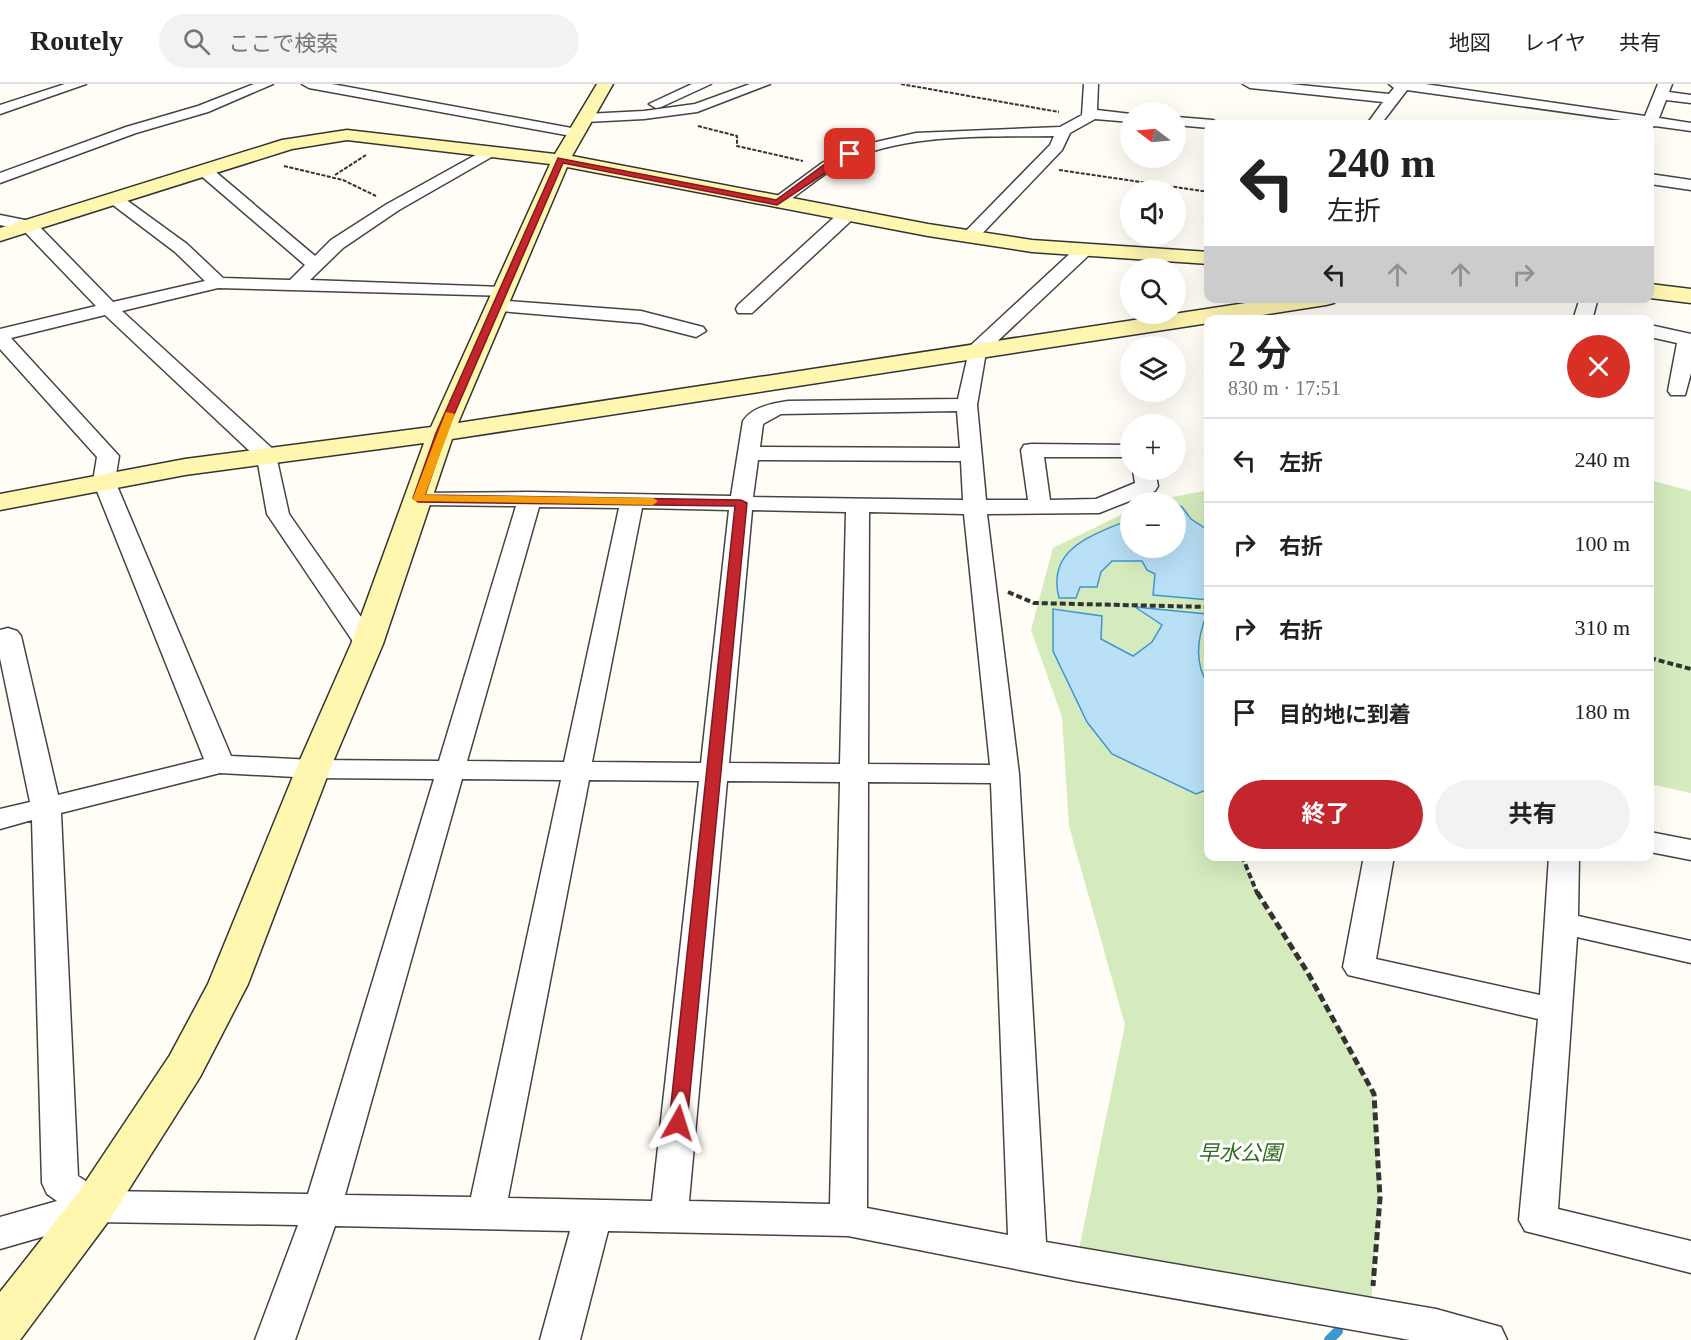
<!DOCTYPE html>
<html lang="ja">
<head>
<meta charset="utf-8">
<style>
	body { margin:0; font-family:"Times New Roman","Noto Sans JP",serif; background:#f2f2f2; color:#222; height:100vh; display:flex; flex-direction:column; font-size:22px; white-space:nowrap }
	* { box-sizing:border-box; margin:0 }
	p { font-size:20px; color:#767676 }
	.icon { flex:none; width:33px; height:33px; fill:none; stroke:currentColor; stroke-width:2; stroke-linecap:round; stroke-linejoin:round }
	.map { position:relative; flex:1; overflow:hidden }
	.sheet { position:absolute; left:1204px; top:231px; width:450px; height:546px; display:flex; flex-direction:column; background:#fff; border-radius:12px; box-shadow:0 6px 24px #0002 }
	.sheet>* { flex:none }
	.hud { position:absolute; left:1204px; top:36px; width:450px; height:183px; border-radius:12px; box-shadow:0 6px 24px #0002; background:#fff; color:#222; overflow:hidden }
	.needle { width:39px; rotate:286deg }
	.buttons { position:absolute; left:1120px; top:18px; display:grid; gap:12px }
	.buttons a { display:grid; place-items:center; width:66px; height:66px; border-radius:50%; background:#fff; box-shadow:0 6px 24px #0002; font-size:30px }
	.pin { position:absolute; display:grid; place-items:center; width:51px; height:51px; color:#fff; margin:-26px; border-radius:12px; box-shadow:0 3px 9px #0006 }
	.me { position:absolute; width:66px; margin:-33px; rotate:6deg; stroke-linejoin:round; filter:drop-shadow(0 0 4px #0008) }
	.turn { display:flex; align-items:center; gap:21px; height:126px; padding:0 24px; font-size:27px }
	.turn .icon { width:78px; height:78px; stroke-width:2.5 }
	.turn b { display:block; font-size:42px; line-height:51px }
	.lanes { display:flex; align-items:center; height:57px; padding:0 24px; background:#0003; justify-content:center; gap:30px; direction:ltr }
	.lanes .off { opacity:.35 }
	.round { display:grid; place-items:center; flex:none; width:63px; height:63px; border-radius:32px; background:#f2f2f2 }
	.overview { display:flex; align-items:center; justify-content:space-between; height:102px; padding:0 24px }
	h1 { font-size:36px; font-weight:700; line-height:45px }
	.primary-button { display:flex; gap:12px; margin-top:auto; padding:12px 24px }
	.primary-button a { flex:1; height:69px; border-radius:36px; background:#c4262e; color:#fff; font-size:24px; font-weight:700; line-height:69px; text-align:center }
	.primary-button a+a { background:#f2f2f2; color:#222 }
	ul { padding:0; list-style:none }
	li { display:flex; align-items:center; gap:18px; height:84px; padding:0 24px; border-top:2px solid #e0e0e0 }
	li div { flex:1 }
	li b { display:block; font-size:22px }
	li em { font-style:normal }
	header { display:flex; align-items:center; gap:36px; box-sizing:border-box; height:84px; padding:0 30px; background:#fff; border-bottom:2px solid #e0e0e0 }
	header strong { font-size:28px }
	nav { display:flex; gap:33px; margin-inline-start:auto; font-size:21px }
	.search { width:420px; height:54px; background:#f2f2f2; display:flex; align-items:center; gap:15px; box-sizing:border-box; padding:0 21px; border-radius:33px; color:#767676; font-size:22px }
	.map>svg:first-child { display:block }
</style>
</head>
<body>
<header>
<strong>Routely</strong>
<div class="search"><svg class="icon" aria-label="search" viewBox="0 0 24 24"><circle cx="10" cy="10" r="6"/><path d="M15 15l6 6"/></svg>ここで検索</div>
<nav><a>地図</a><a>レイヤ</a><a>共有</a></nav>
</header>
<div class="map">
<svg width="1691" height="1256" viewBox="0 0 1691 1256">
	<rect width="100%" height="100%" fill="#fffdf5"/>
	<!-- green -->
	<path fill="#d5ebbd" d="M1650,396l41,11v302l-41,-9z
		M1209,406v366l33,1 18,42 48,74 66,121 6,104 -10,118 -294,-52 49,-239 -56,-199 -7,-109 -31,-87 22,-82 78,-38v38h45v-46h-29z"/>
	<!-- water -->
	<path fill="#b9e0f7" stroke="#3f96cf" stroke-width="1.5" d="M1176,420l6,3 9,12 18,12v69l-56,-5 2,-21 -8,-4 -5,-9h-30l-11,11 -4,15h-17l-4,11h-17c-13,-50 34,-63 72,-79v29h45z
		M1135,523l72,7c-10,24 -13,50 2,72v103l-13,5 -84,-40 -25,-32 -34,-71v-42l49,7 -1,23 32,17 19,-14 10,-17z"/>
	<g fill="none" stroke-linecap="round" stroke-linejoin="round">
		<!-- stream -->
		<path stroke="#3f96cf" stroke-width="10" d="M1329,1256l9,-9"/>
		<!-- street casing -->
		<g stroke="#444" stroke-width="3">
			<path id="street" d="M65,0h21l-86,30v-9z
				M254,0h19l-65,28 -72,21 -136,50v-10l126,-46 72,-21z
				M302,0h30l245,45 7,4 -7,4 -268,-49z
				M692,0h19l-50,23 -5,1 -7,-4z
				M750,0h20l-73,28 -53,7 -58,3 -7,-4 7,-4 58,-3 51,-7z
				M1084,0h14l-1,26 34,4v8l-36,-3 -25,14 -8,17 -86,90 -6,1 -9,-5 89,-91 4,-9c-65,1 -136,-3 -198,21 -26,10 -50,32 -73,48l-6,2 -8,-5 53,-39 23,-12 31,-9 40,-9 144,-6 22,-12z
				M1243,0h47l99,10 5,-6 -5,-4h36l220,32 13,-32h14l-3,8 22,3v8l-25,-3 -7,18 32,5v8l-36,-5 -5,2v-4l-243,-34 -26,34h-14l16,-22 -133,-14z
				M1176,33l37,3 7,4h-11v4l-33,-3z
				M490,63l5,2 3,3 -3,3 -96,55 -56,38 -33,32 193,7 9,5 -3,4 -291,-8 -96,23 153,140 14,63 91,130 -4,5 -9,3 -9,-3 -91,-135 -10,-56 -152,-143 -94,23 108,118 -4,25 116,275 82,4 126,1 77,-255 -98,-1 -8,-2 -3,-5 3,-5 120,-1 201,4 12,-75c9,-14 30,-18 45,-20l170,-2 12,-53 107,-99h12l3,4 -3,4 -103,97 -9,53 9,95h42l-7,-50 3,-5 8,-1 99,1v12h-87l6,43 46,-1 39,-16 -2,-13h22l3,16 -3,5 -56,22 -112,1 32,260 27,468 390,67 65,18 6,13h-97l-334,-59 -228,-45 -240,-5 -28,109h-40l30,-109 -235,-5 -40,114h-40l43,-115 -204,-3 -94,27v-32l57,-16 -10,-7 -5,-11 -10,-363 -32,9v-20l30,-7 -30,-144v-28l8,-2 9,3 4,5 37,159 146,-36 -111,-278 4,-24 -97,-108v-20l96,-23 -73,-76 -23,-5v-10l35,7 78,80 92,-21 -30,-29 -66,-50 -2,-3 2,-3h12l66,48 36,34 67,2 15,-15 -106,-91 -2,-3 2,-3h12l104,88 16,-16 56,-36zM957,327l3,37 -200,-1 3,-23 18,-10zM758,376l203,1 2,39 -210,-3zM539,423l80,1 -55,254 -97,-1zM642,424l87,2 -28,253 -109,-1zM752,426l94,2 -6,252 -111,-1zM869,428l95,2 26,251 -122,-1zM220,689l93,5 121,1 -126,415 -207,-3 -23,-15 -17,-363zM462,695l99,1 -90,417 -126,-2zM589,696l110,1 -47,420 -144,-3zM727,697l113,1 -10,422 -141,-3zM868,698l123,1 17,452 -141,-27z
				M1650,90l41,6v10l-41,-6z
				M847,126l8,5 -2,4 -101,94h-14l-2,-4 2,-4 103,-94z
				M1580,214h18l-6,22h-19z
				M496,216l145,11 62,16 3,4 -10,6 -55,-14 -152,-13 -2,-4z
				M1650,241l41,9v39l-6,22h-14l-3,-4 9,-48 -27,-6z
				M1650,748l41,8v20l-41,-8z
				M1364,772h30l-18,103 164,36 9,-139h30l-1,60 113,25v22l-114,-26 -19,272 133,32v32l-166,-42 -6,-11 19,-201 -190,-44 -5,-8z"/>
		</g>
		<!-- secondary casing -->
		<g stroke="#333" stroke-width="3">
			<path id="secondary" d="M597,0h16l-41,72 356,68 104,16 177,12v12l-177,-12 -104,-16 -361,-69 -109,256 820,-125h59l-3,5 -8,2 -96,15h-21v3l-757,116 -69,205 -53,125 -82,215 -48,93 -90,142 -90,121h-20v-48l78,-99 92,-138 38,-71 88,-215 55,-125 73,-201 -239,32 -185,35v-16l185,-35 246,-32 119,-263 -203,-24 -55,9 -292,92v-13l282,-88 65,-10 208,24z
				M1650,200l41,5v14l-41,-5z"/>
		</g>
		<!-- path-far2 -->
		<path stroke="#333" stroke-width="2" stroke-dasharray="4 1.5" stroke-linecap="butt" d="M901,0l158,28
			M698,42l39,10v10l66,15
			M284,82l59,14 33,16
			M1059,86l150,22
			M335,91l31,-20"/>
		<!-- path-far1 -->
		<path stroke="#333" stroke-width="4" stroke-dasharray="6 3" stroke-linecap="butt" d="M1008,508l26,11 175,4
			M1650,574l41,11
			M1242,772l15,37"/>
		<!-- path -->
		<path stroke="#333" stroke-width="5" stroke-dasharray="8 4" stroke-linecap="butt" d="M1257,808l51,81 66,121 6,104 -7,88"/>
		<!-- street -->
		<use href="#street" fill="#fff" fill-rule="evenodd"/>
		<!-- secondary -->
		<use href="#secondary" fill="#fff6b0" fill-rule="evenodd"/>
	</g>
	<!-- route -->
	<path fill="#c4262e" stroke="#7f191e" stroke-width="1.5" d="M847,68l7,2 -77,51 -214,-42 -117,270 -21,62 316,5 6,3 -60,620 -2,5h-13l-3,-5 66,-617 -317,-4 -5,-4 23,-65 122,-275 218,42 49,-36z"/>
	<!-- slow -->
	<path fill="#f59e0b" d="M446,328l9,2 -30,81 228,3 5,3 -5,4 -239,-4 -1,-3z"/>
	<g text-anchor="middle" stroke-width="6" stroke-linejoin="round" paint-order="stroke">
		<!-- near-park labels -->
		<g font-size="21" font-style="italic" fill="#2f6b1f" stroke="#fff">
			<text x="1240" y="1076">早水公園</text>
		</g>
	</g>
</svg>
<div class="buttons">
<a><svg class="needle" viewBox="-14 -14 28 28"><path d="M0-13l5 13h-10z" fill="#e53935"/><path d="M0 13l5-13h-10z" fill="#767676"/></svg></a>
<a><svg class="icon" aria-label="sound" viewBox="0 0 24 24"><path d="M4 9h4l5-4v14l-5-4H4zM17 9q2 3 0 6"/></svg></a>
<a><svg class="icon" aria-label="search" viewBox="0 0 24 24"><circle cx="10" cy="10" r="6"/><path d="M15 15l6 6"/></svg></a>
<a><svg class="icon" aria-label="layers" viewBox="0 0 24 24"><path d="M12 4l9 5-9 5-9-5zM3 14l9 5 9-5"/></svg></a>
<a>+</a>
<a>−</a>
</div>
<div class="pin" style="left:850px;top:70px;background:#d93025"><svg class="icon" aria-label="arrive" viewBox="0 0 24 24"><path d="M6 21V4h12l-3 4 3 4H6"/></svg></div>
<svg class="me" style="left:678px;top:1039px" viewBox="-20 -20 40 40"><path d="M0-17L14 15 0 8-14 15z" fill="#c4262e" stroke="#fff" stroke-width="4"/></svg>
<div class="hud">
<div class="turn"><svg class="icon" aria-label="left" viewBox="0 0 24 24"><path d="M17 20v-9H6M10 6l-5 5 5 5"/></svg><div><b>240 m</b>左折</div></div>
<div class="lanes"><svg class="icon" aria-label="left" viewBox="0 0 24 24"><path d="M17 20v-9H6M10 6l-5 5 5 5"/></svg><svg class="icon off" aria-label="ahead" viewBox="0 0 24 24"><path d="M12 20V5M6 11l6-6 6 6"/></svg><svg class="icon off" aria-label="ahead" viewBox="0 0 24 24"><path d="M12 20V5M6 11l6-6 6 6"/></svg><svg class="icon off" aria-label="right" viewBox="0 0 24 24"><path d="M7 20v-9h11M14 6l5 5-5 5"/></svg></div>
</div>
<section class="sheet">
<div class="overview"><div><h1>2 分</h1><p>830 m · 17:51</p></div><a class="round" style="background:#d93025;color:#fff"><svg class="icon" aria-label="close" viewBox="0 0 24 24"><path d="M6 6l12 12M18 6L6 18"/></svg></a></div>
<ul>
<li><svg class="icon" aria-label="left" viewBox="0 0 24 24"><path d="M17 20v-9H6M10 6l-5 5 5 5"/></svg><div><b>左折</b></div><em>240 m</em></li>
<li><svg class="icon" aria-label="right" viewBox="0 0 24 24"><path d="M7 20v-9h11M14 6l5 5-5 5"/></svg><div><b>右折</b></div><em>100 m</em></li>
<li><svg class="icon" aria-label="right" viewBox="0 0 24 24"><path d="M7 20v-9h11M14 6l5 5-5 5"/></svg><div><b>右折</b></div><em>310 m</em></li>
<li><svg class="icon" aria-label="arrive" viewBox="0 0 24 24"><path d="M6 21V4h12l-3 4 3 4H6"/></svg><div><b>目的地に到着</b></div><em>180 m</em></li>
</ul>
<div class="primary-button"><a>終了</a><a>共有</a></div>
</section>
</div>
</body>
</html>
